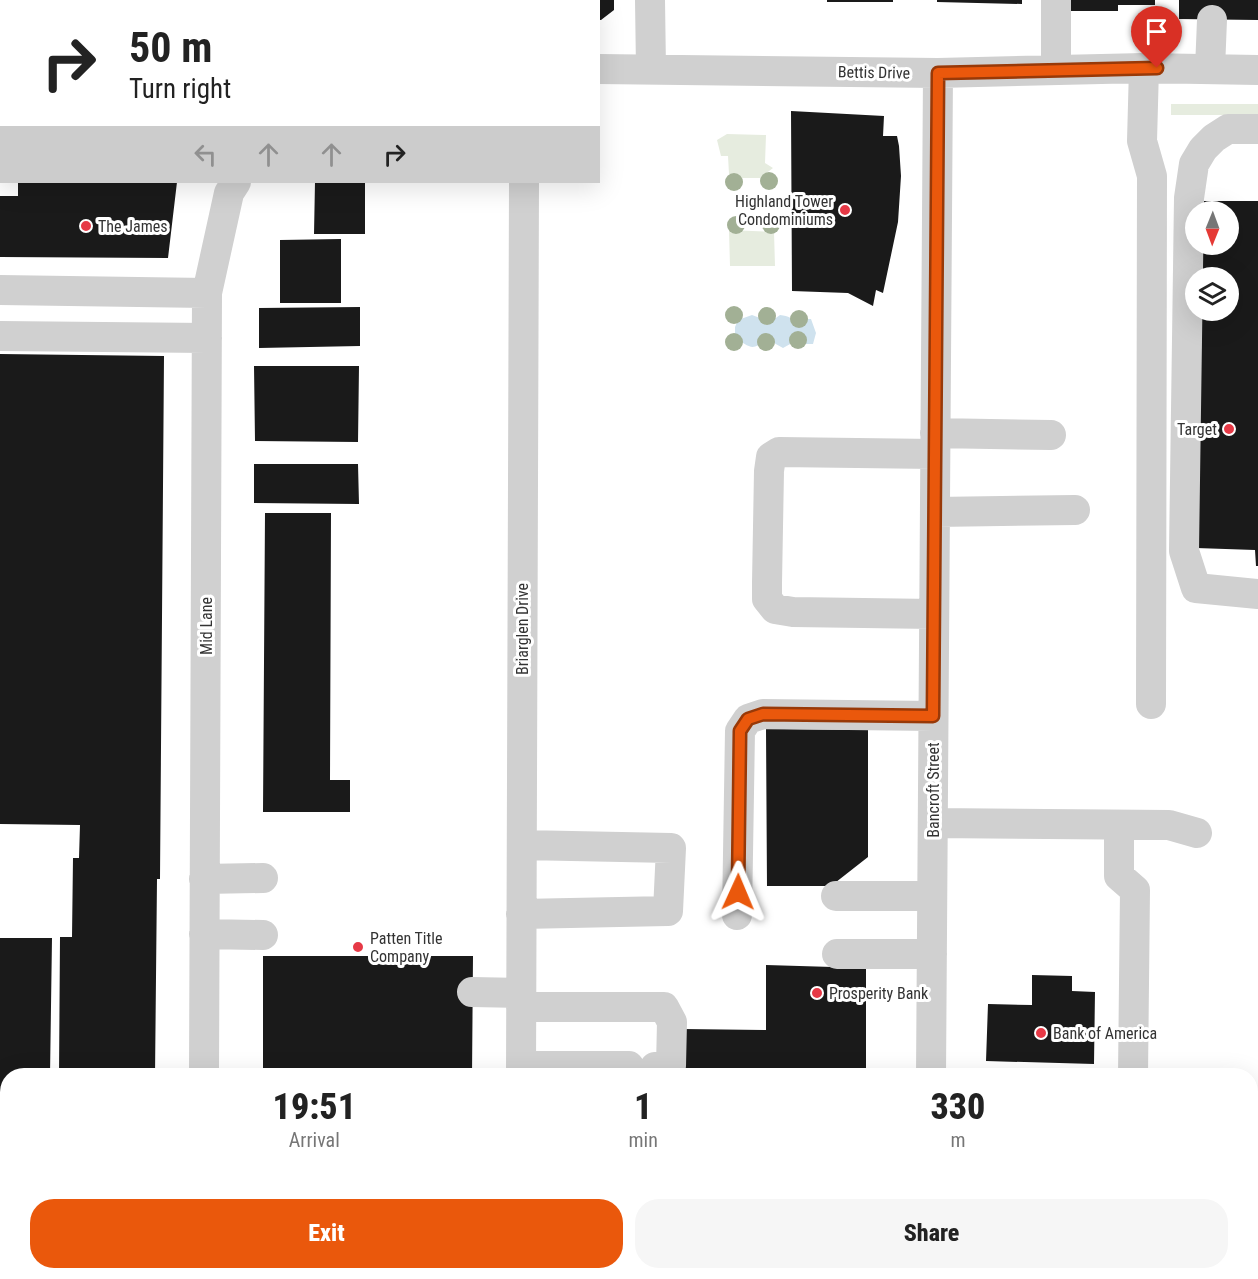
<!DOCTYPE html>
<html lang="en">
<head>
<meta charset="utf-8">
<style>
	body { margin:0; font-family:"Roboto Condensed",sans-serif; background:#f6f6f6; color:#222; height:100vh; display:flex; flex-direction:column; font-size:22px; white-space:nowrap }
	* { box-sizing:border-box; margin:0 }
	p { font-size:20px; color:#767676 }
	.icon { flex:none; width:33px; height:33px; fill:none; stroke:currentColor; stroke-width:2; stroke-linecap:round; stroke-linejoin:round }
	.map { position:relative; flex:1; overflow:hidden }
	.details { position:absolute; left:0px; top:1068px; width:1258px; height:212px; display:flex; flex-direction:column; background:#fff; border-radius:24px 24px 0 0; box-shadow:0 6px 24px #0002 }
	.details>* { flex:none }
	.top-card { position:absolute; left:0px; top:0px; width:600px; height:183px; box-shadow:0 6px 24px #0002; background:#fff; color:#222; overflow:hidden }
	.needle { width:39px; rotate:181deg }
	.buttons { position:absolute; left:1185px; top:201px; display:grid; gap:12px }
	.buttons a { display:grid; place-items:center; width:54px; height:54px; border-radius:50%; background:#fff; box-shadow:0 6px 24px #0002; font-size:30px }
	.pin { position:absolute; display:grid; place-items:center; width:51px; height:51px; color:#fff; margin:-62px -26px; border-radius:50% 50% 50% 0; rotate:-45deg; box-shadow:0 0 6px #0007 }
	.pin .icon { rotate:45deg }
	.me { position:absolute; width:66px; margin:-33px; rotate:1deg; stroke-linejoin:round; filter:drop-shadow(0 0 4px #0008) }
	.turn { display:flex; align-items:center; gap:21px; height:126px; padding:0 30px; font-size:27px }
	.turn .icon { width:78px; height:78px; stroke-width:2.5 }
	.turn b { display:block; font-size:42px; line-height:51px }
	.lanes { display:flex; align-items:center; height:57px; padding:0 30px; background:#0003; justify-content:center; gap:30px; direction:ltr }
	.lanes .off { opacity:.35 }
	.eta { display:flex; justify-content:space-evenly; align-items:center; height:102px; text-align:center }
	.eta b { font-size:36px; font-weight:800; line-height:42px }
	.action { display:flex; gap:12px; margin-top:auto; padding:12px 30px }
	.action a { flex:1; height:69px; border-radius:24px; background:#ea580c; color:#fff; font-size:24px; font-weight:800; line-height:69px; text-align:center }
	.action a+a { background:#f6f6f6; color:#222 }
	.map>svg:first-child { display:block }
</style>
</head>
<body>
<div class="map">
<svg width="1258" height="1279" viewBox="0 0 1258 1279">
	<rect width="100%" height="100%" fill="#fff"/>
	<!-- green -->
	<path fill="#e6ecdf" d="M1171,104h87v11h-87z
		M727,134l39,1 -1,28 8,5 -13,10h-21l-10,-4 -1,-18h-7l-4,-16z
		M729,230l45,2 1,34h-45z"/>
	<!-- water -->
	<path fill="#cfe2ee" d="M752,315l8,3 6,7 14,-10c9,1 12,3 17,10l5,-1 1,-5h8l5,14 -3,11h-7l-5,-6 -18,10 -18,-10c-12,16 -17,7 -30,0v-11l3,-7z"/>
	<!-- building -->
	<path fill="#1a1a1a" d="M598,0h16v10l-13,10h-3z
		M827,0h66v2h-66z
		M937,0h85v4l-85,-2z
		M1070,0h85v5h-37v6h-48z
		M1179,0h79v20l-79,-1z
		M791,111l93,5 -1,20h14l2,10 2,30 -3,46 -15,71 -7,-3 -3,16 -25,-13 -56,-2z
		M18,182h159l-9,76 -168,-1v-61h18z
		M315,182h50v52h-51z
		M1204,201h54v365h-2l-1,-16 -59,-2 6,-238h26v-32h-26l1,-34h25v-32h-24z
		M341,239v64h-61v-63z
		M360,307v39l-101,2v-40z
		M0,354l164,2 -4,523h-3l-2,197h-96l1,-139h12l1,-79h6l1,-33 -80,-1z
		M254,366h105l-1,76 -103,-1z
		M254,464h104l1,40 -105,-1z
		M265,513h66l-1,267h20v32h-87z
		M766,729l102,1v127l-37,29h-64z
		M0,938h52l-2,138h-42v52h-8z
		M263,956h210l-1,120h-209z
		M766,965l100,3v108h-184l1,-47 83,1z
		M1032,975l40,1v15l23,1 -1,72 -108,-3 2,-57 44,1z
		M1251,1265h7v14h-83v-7h76z
		M592,1272h485v7h-485z
		M1128,1272h40v7h-40z"/>
	<g fill="none" stroke-linecap="round" stroke-linejoin="round">
		<!-- minor -->
		<path stroke="#d0d0d0" stroke-width="30" d="M650,0l1,69
			M1056,0v70
			M333,2l1,-2
			M1144,68l-2,73 10,35 -1,528
			M598,69l340,4 206,-5 114,2
			M1210,69l2,-49
			M1258,129h-30l-14,9 -11,11 -9,15 -5,34 -5,353 12,37 62,6
			M0,290l207,3
			M0,336l207,2
			M935,433l116,2
			M935,512l140,-2
			M934,614l-141,-2 -18,-3 -8,-10v-16l2,-112 2,-14 8,-5 156,2
			M933,823l236,2 28,8
			M1119,825v51l16,14 -2,186
			M204,879l59,-1
			M836,896h96
			M521,914l147,-3 3,-63 -149,-3
			M737,915l3,-184 8,-12 15,-5 170,2
			M204,934l59,1
			M837,954h95
			M472,992l49,1
			M521,1007h143l8,15 -1,44 -16,1
			M521,1066h108
			M204,1076l3,-783 22,-100 7,-11
			M521,1076l3,-894
			M931,1076l7,-1003
			M0,1249h8
			M312,1272l6,7
			M1092,1272v7
			M276,1279v-7
			M519,1279v-7
			M1122,1279v-7"/>
		<!-- major -->
		<path stroke="#ababab" stroke-width="33" d="M0,1163h8
			M0,1188h8
			M1251,1189h7"/>
	</g>
	<!-- trees -->
	<g fill="#a2b095">
		<circle cx="769" cy="181" r="9"/>
		<circle cx="734" cy="182" r="9"/>
		<circle cx="736" cy="225" r="9"/>
		<circle cx="771" cy="225" r="9"/>
		<circle cx="734" cy="315" r="9"/>
		<circle cx="767" cy="316" r="9"/>
		<circle cx="799" cy="319" r="9"/>
		<circle cx="798" cy="340" r="9"/>
		<circle cx="734" cy="342" r="9"/>
		<circle cx="766" cy="342" r="9"/>
	</g>
	<g fill="none" stroke-linecap="round" stroke-linejoin="round">
		<!-- route casing -->
		<g stroke="#983908" stroke-width="15">
			<path id="route" d="M738,892l2,-161 8,-12 15,-5 170,2 5,-643 219,-5"/>
		</g>
		<!-- route -->
		<use href="#route" stroke="#ea580c" stroke-width="10"/>
	</g>
	<!-- markers -->
	<g fill="#e63946" stroke="#fff" stroke-width="2">
		<circle cx="845" cy="210" r="6"/>
		<circle cx="86" cy="226" r="6"/>
		<circle cx="1229" cy="429" r="6"/>
		<circle cx="358" cy="947" r="6"/>
		<circle cx="817" cy="993" r="6"/>
		<circle cx="1041" cy="1033" r="6"/>
	</g>
	<g text-anchor="middle" stroke-width="6" stroke-linejoin="round" paint-order="stroke">
		<!-- street labels -->
		<g font-size="16" fill="#333" stroke="#fff">
			<text transform="translate(874 72) rotate(1)" y="6">Bettis Drive</text>
			<text transform="translate(206 626) rotate(-90)" y="6">Mid Lane</text>
			<text transform="translate(522 629) rotate(-90)" y="6">Briarglen Drive</text>
			<text transform="translate(933 790) rotate(-90)" y="6">Bancroft Street</text>
		</g>
		<!-- poi labels -->
		<g font-size="16" fill="#333" stroke="#fff" text-anchor="start">
			<text x="833" y="207" text-anchor="end">Highland Tower<tspan x="833" dy="18">Condominiums</tspan></text>
			<text x="98" y="232">The James</text>
			<text x="1217" y="435" text-anchor="end">Target</text>
			<text x="370" y="944">Patten Title<tspan x="370" dy="18">Company</tspan></text>
			<text x="829" y="999">Prosperity Bank</text>
			<text x="1053" y="1039">Bank of America</text>
		</g>
	</g>
</svg>
<div class="buttons">
<a><svg class="needle" viewBox="-14 -14 28 28"><path d="M0-13l5 13h-10z" fill="#e53935"/><path d="M0 13l5-13h-10z" fill="#767676"/></svg></a>
<a><svg class="icon" aria-label="layers" viewBox="0 0 24 24"><path d="M12 4l9 5-9 5-9-5zM3 14l9 5 9-5"/></svg></a>
</div>
<div class="pin" style="left:1157px;top:68px;background:#d93025"><svg class="icon" aria-label="arrive" viewBox="0 0 24 24"><path d="M6 21V4h12l-3 4 3 4H6"/></svg></div>
<svg class="me" style="left:738px;top:892px" viewBox="-20 -20 40 40"><path d="M0-17L14 15 0 8-14 15z" fill="#ea580c" stroke="#fff" stroke-width="4"/></svg>
<div class="top-card">
<div class="turn"><svg class="icon" aria-label="right" viewBox="0 0 24 24"><path d="M7 20v-9h11M14 6l5 5-5 5"/></svg><div><b>50 m</b>Turn right</div></div>
<div class="lanes"><svg class="icon off" aria-label="left" viewBox="0 0 24 24"><path d="M17 20v-9H6M10 6l-5 5 5 5"/></svg><svg class="icon off" aria-label="ahead" viewBox="0 0 24 24"><path d="M12 20V5M6 11l6-6 6 6"/></svg><svg class="icon off" aria-label="ahead" viewBox="0 0 24 24"><path d="M12 20V5M6 11l6-6 6 6"/></svg><svg class="icon" aria-label="right" viewBox="0 0 24 24"><path d="M7 20v-9h11M14 6l5 5-5 5"/></svg></div>
</div>
<section class="details">
<div class="eta">
<div><b>19:51</b><p>Arrival</p></div>
<div><b>1</b><p>min</p></div>
<div><b>330</b><p>m</p></div>
</div>
<div class="action"><a>Exit</a><a>Share</a></div>
</section>
</div>
</body>
</html>
